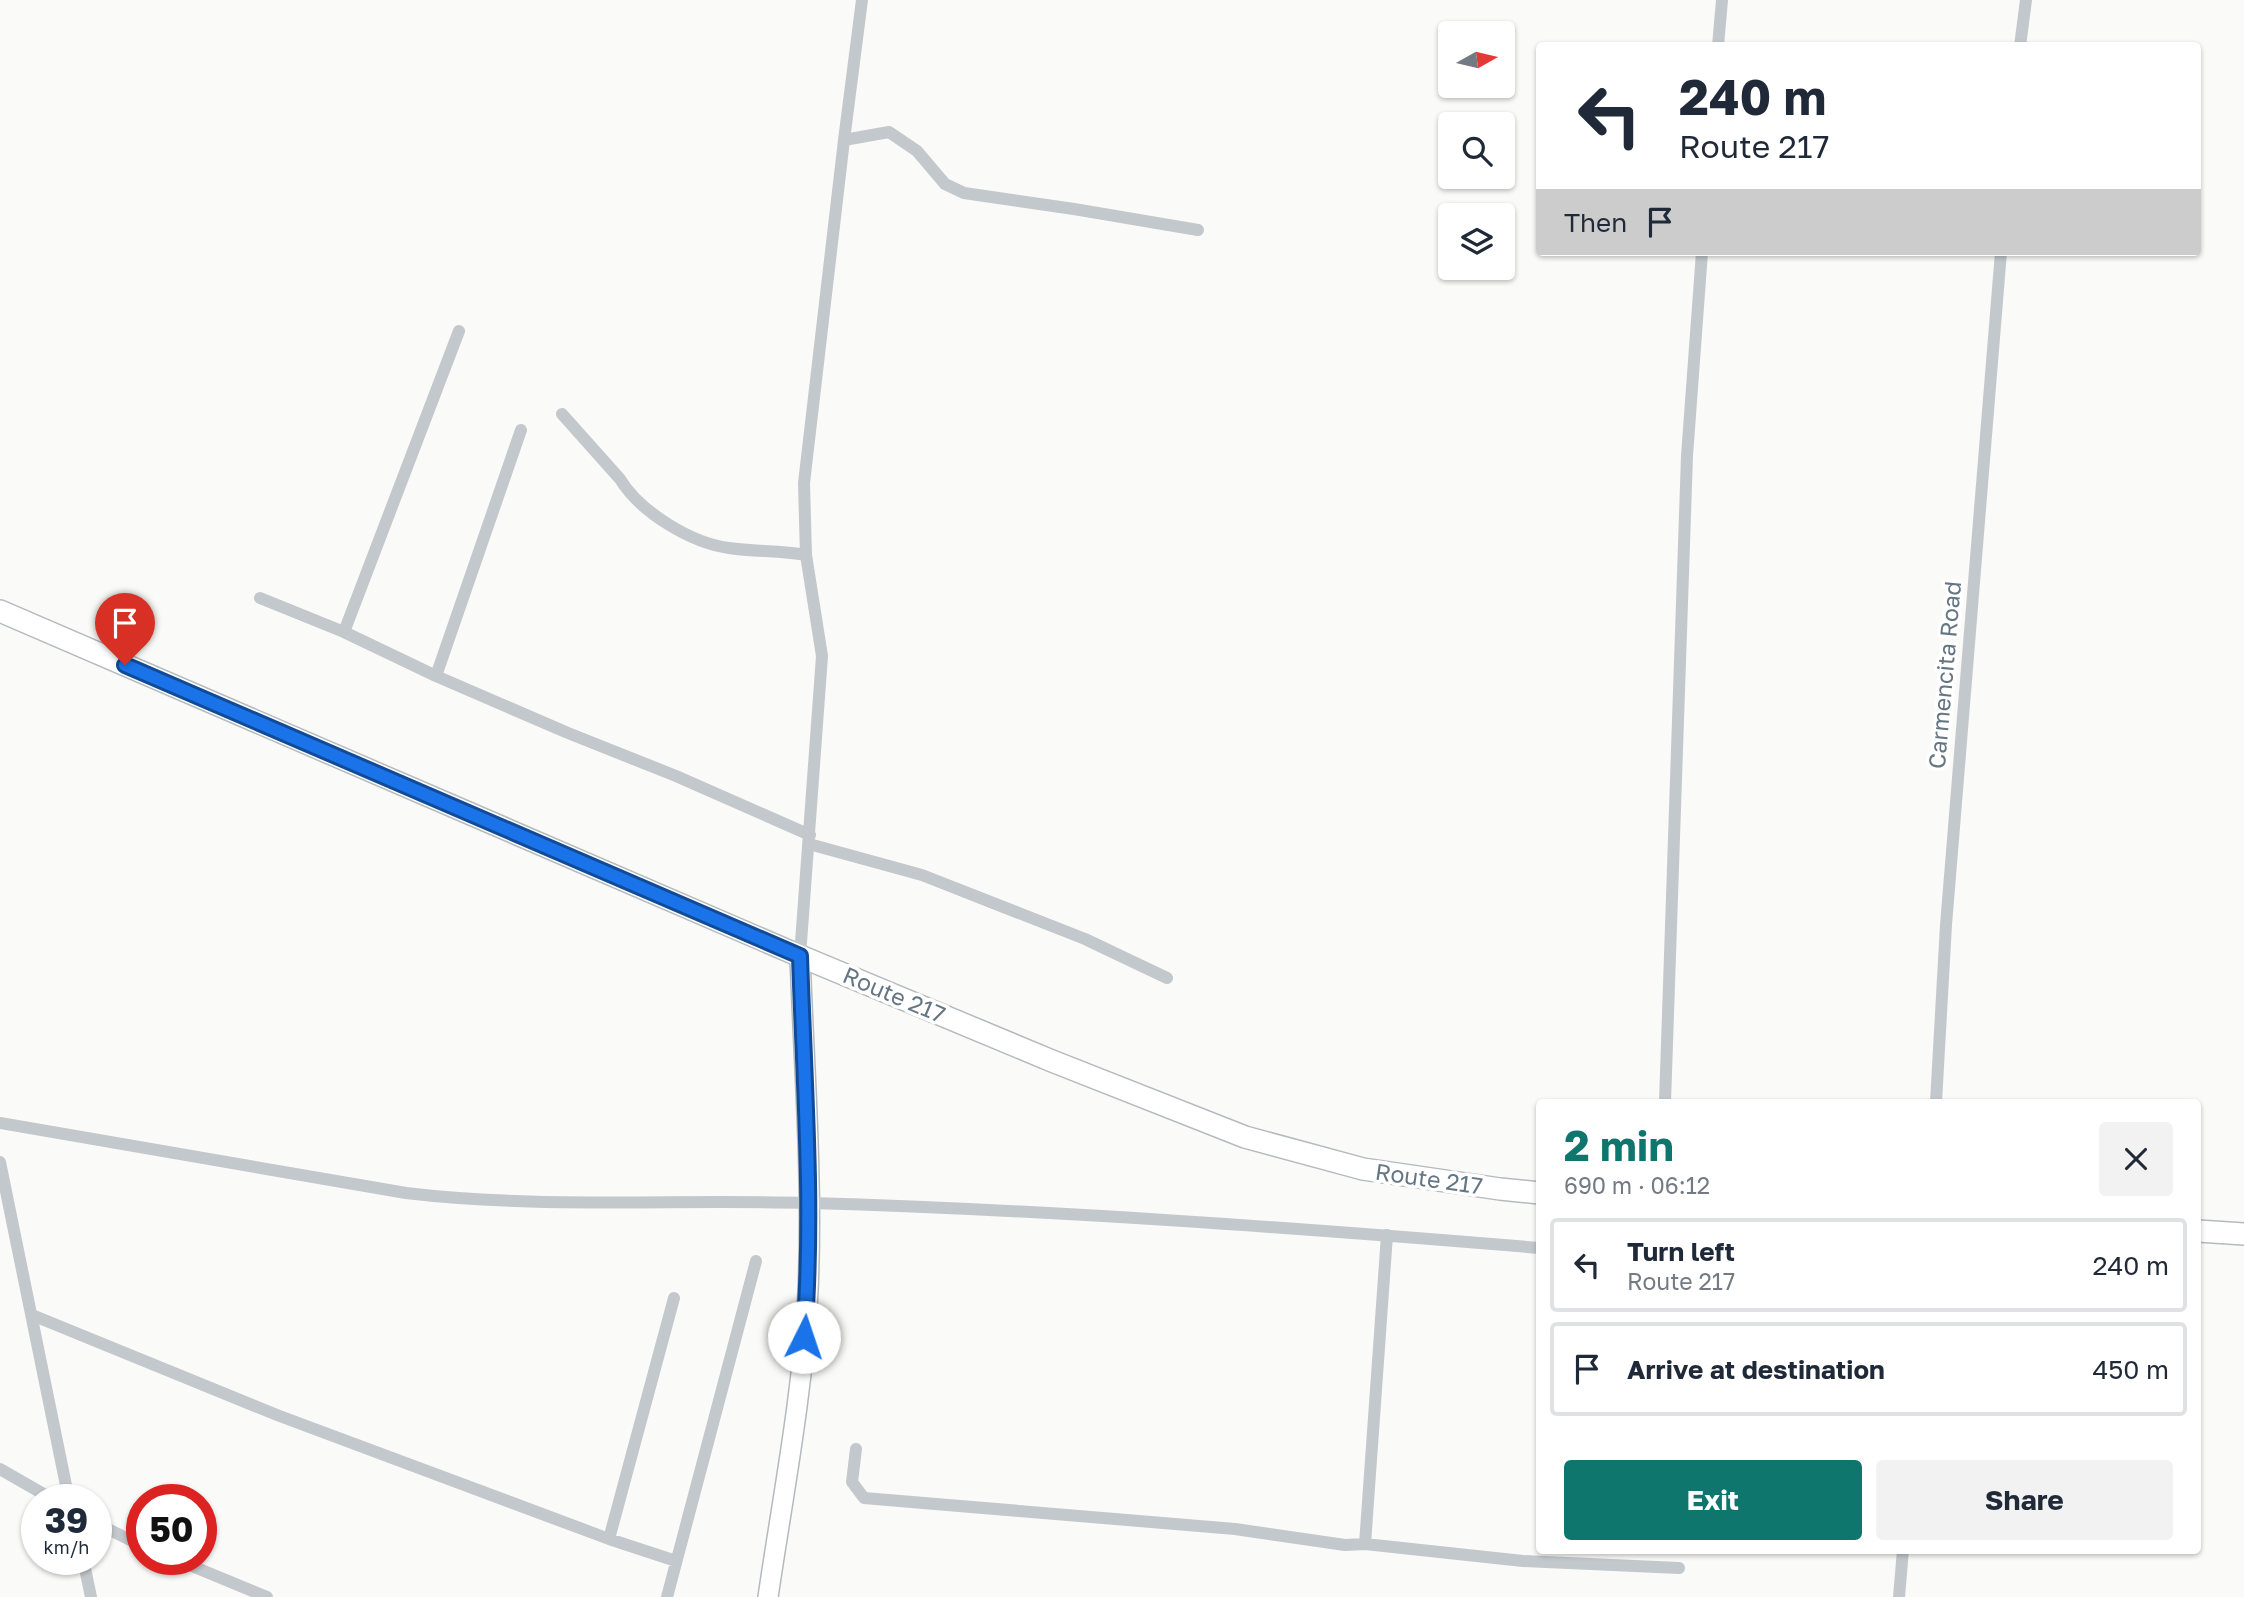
<!DOCTYPE html>
<html lang="en">
<head>
<meta charset="utf-8">
<style>
	body { margin:0; font-family:"Golos Text",sans-serif; background:#f2f2f3; color:#1f2937; height:100vh; display:flex; flex-direction:column; font-size:26px; white-space:nowrap }
	* { box-sizing:border-box; margin:0 }
	p { font-size:23px; color:#747a83 }
	.icon { flex:none; width:38px; height:38px; fill:none; stroke:currentColor; stroke-width:2; stroke-linecap:round; stroke-linejoin:round }
	.map { position:relative; flex:1; overflow:hidden }
	.sheet { position:absolute; left:1536px; top:1099px; width:665px; height:455px; display:flex; flex-direction:column; background:#fff; border-radius:7px; box-shadow:0 2px 5px #0004 }
	.sheet>* { flex:none }
	.hud { position:absolute; left:1536px; top:42px; width:665px; height:214px; border-radius:7px; box-shadow:0 2px 5px #0004; background:#fff; color:#1f2937; overflow:hidden }
	.needle { width:46px; rotate:82deg }
	.fabs { position:absolute; left:1438px; top:21px; display:grid; gap:14px }
	.fabs a { display:grid; place-items:center; width:77px; height:77px; border-radius:7px; background:#fff; box-shadow:0 2px 5px #0004; font-size:35px }
	.speed { position:absolute; left:21px; top:1484px; display:flex; gap:14px; font-size:35px; font-weight:700; text-align:center }
	.speed>* { display:grid; place-content:center; width:91px; height:91px; border-radius:50%; background:#fff; box-shadow:0 2px 5px #0004; line-height:1 }
	.speed small { font-size:18px; font-weight:400 }
	.speed .limit { border:10px solid #d22; background:#fff; color:#111 }
	.pin { position:absolute; display:grid; place-items:center; width:60px; height:60px; color:#fff; margin:-72px -30px; border-radius:50% 50% 50% 0; rotate:-45deg; box-shadow:0 0 7px #0007 }
	.pin .icon { rotate:45deg }
	.me { position:absolute; width:77px; margin:-38px; rotate:4deg; stroke-linejoin:round; filter:drop-shadow(0 0 5px #0008) }
	.turn { display:flex; align-items:center; gap:24px; height:147px; padding:0 28px; font-size:32px }
	.turn .icon { width:91px; height:91px; stroke-width:2.5 }
	.turn b { display:block; font-size:49px; line-height:60px }
	.then { display:flex; align-items:center; height:66px; padding:0 28px; background:#0003; gap:14px; font-size:26px }
	.round { display:grid; place-items:center; flex:none; width:74px; height:74px; border-radius:7px; background:#f2f2f3 }
	.summary { display:flex; align-items:center; justify-content:space-between; height:119px; padding:0 28px }
	h1 { font-size:42px; font-weight:700; line-height:52px; color:#0f766e }
	.action { display:flex; gap:14px; margin-top:auto; padding:14px 28px }
	.action a { flex:1; height:80px; border-radius:7px; background:#0f766e; color:#fff; font-size:28px; font-weight:700; line-height:80px; text-align:center }
	.action a+a { background:#f2f2f3; color:#1f2937 }
	ul { padding:0; list-style:none }
	li { display:flex; align-items:center; gap:21px; height:94px; margin:0 14px 10px; padding:0 14px; border:4px solid #e0e1e3; border-radius:7px }
	li div { flex:1 }
	li b { display:block; font-size:26px }
	li em { font-style:normal }
	.map>svg:first-child { display:block }
</style>
</head>
<body>
<div class="map">
<svg width="2244" height="1597" viewBox="0 0 2244 1597">
	<rect width="100%" height="100%" fill="#fafaf8"/>
	<g fill="none" stroke-linecap="round" stroke-linejoin="round">
		<!-- secondary casing -->
		<g stroke="#b3babf" stroke-width="22">
			<path id="secondary" d="M768,1597c15,-102 35,-204 40,-306 5,-112 -4,-224 -8,-335"/>
		</g>
		<!-- primary casing -->
		<g stroke="#b5babe" stroke-width="24">
			<path id="primary" d="M0,611l800,345 252,105 193,76 118,32 137,20 40,4
				M2198,1231l46,3"/>
		</g>
		<!-- street -->
		<path stroke="#c3c8cc" stroke-width="12" d="M1718,46l4,-46
			M2020,46l6,-46
			M844,140l45,-8 28,19 28,33 19,9 110,16 124,21
			M562,414l58,65c20,33 71,64 109,69 26,4 51,2 77,7
			M260,598l84,34 92,44 132,57 108,43 134,59
			M344,632l115,-301
			M436,676l85,-246
			M809,844l113,31 163,64 82,39
			M800,956l22,-300 -16,-101 -2,-72 40,-343 18,-140
			M1665,1102l22,-646 15,-204
			M1936,1102l10,-177 55,-673
			M0,1123l406,70c134,16 270,6 405,10 243,7 486,25 729,45
			M0,1162l69,338
			M32,1315l245,100 332,124 67,22
			M856,1449l-4,33 12,16 371,31 110,16 20,-1 158,17 156,7
			M0,1469l54,31
			M96,1523l46,23
			M609,1539l65,-241
			M1365,1544l22,-309
			M83,1559l8,38
			M175,1559l92,38
			M667,1597l89,-336
			M1899,1597l4,-47"/>
		<!-- secondary -->
		<use href="#secondary" stroke="#fff" stroke-width="19"/>
		<!-- primary -->
		<use href="#primary" stroke="#fff" stroke-width="21"/>
	</g>
	<g fill="none" stroke-linecap="round" stroke-linejoin="round">
		<!-- route casing -->
		<g stroke="#114b97" stroke-width="18">
			<path id="route" d="M125,665l675,291c4,127 14,254 4,381"/>
		</g>
		<!-- route -->
		<use href="#route" stroke="#1a73e8" stroke-width="12"/>
	</g>
	<g text-anchor="middle" stroke-width="7" stroke-linejoin="round" paint-order="stroke">
		<!-- street labels -->
		<g font-size="23" fill="#657683" stroke="#fff">
			<text transform="translate(1945 675) rotate(-85)" y="8">Carmencita Road</text>
			<text transform="translate(894 995) rotate(23)" y="8">Route 217</text>
			<text transform="translate(1429 1179) rotate(8)" y="8">Route 217</text>
		</g>
	</g>
</svg>
<div class="fabs">
<a><svg class="needle" viewBox="-14 -14 28 28"><path d="M0-13l5 13h-10z" fill="#e53935"/><path d="M0 13l5-13h-10z" fill="#747a83"/></svg></a>
<a><svg class="icon" aria-label="search" viewBox="0 0 24 24"><circle cx="10" cy="10" r="6"/><path d="M15 15l6 6"/></svg></a>
<a><svg class="icon" aria-label="layers" viewBox="0 0 24 24"><path d="M12 4l9 5-9 5-9-5zM3 14l9 5 9-5"/></svg></a>
</div>
<div class="speed"><div>39<small>km/h</small></div><div class="limit">50</div></div>
<div class="pin" style="left:125px;top:665px;background:#d93025"><svg class="icon" aria-label="arrive" viewBox="0 0 24 24"><path d="M6 21V4h12l-3 4 3 4H6"/></svg></div>
<svg class="me" style="left:804px;top:1337px" viewBox="-20 -20 40 40"><circle r="19" fill="#fff"/><path d="M0-13L10 11 0 6-10 11z" fill="#1a73e8"/></svg>
<div class="hud">
<div class="turn"><svg class="icon" aria-label="left" viewBox="0 0 24 24"><path d="M17 20v-9H6M10 6l-5 5 5 5"/></svg><div><b>240 m</b>Route 217</div></div>
<div class="then">Then<svg class="icon" aria-label="arrive" viewBox="0 0 24 24"><path d="M6 21V4h12l-3 4 3 4H6"/></svg></div>
</div>
<section class="sheet">
<div class="summary"><div><h1>2 min</h1><p>690 m · 06:12</p></div><a class="round"><svg class="icon" aria-label="close" viewBox="0 0 24 24"><path d="M6 6l12 12M18 6L6 18"/></svg></a></div>
<ul>
<li><svg class="icon" aria-label="left" viewBox="0 0 24 24"><path d="M17 20v-9H6M10 6l-5 5 5 5"/></svg><div><b>Turn left</b><p>Route 217</p></div><em>240 m</em></li>
<li><svg class="icon" aria-label="arrive" viewBox="0 0 24 24"><path d="M6 21V4h12l-3 4 3 4H6"/></svg><div><b>Arrive at destination</b></div><em>450 m</em></li>
</ul>
<div class="action"><a>Exit</a><a>Share</a></div>
</section>
</div>
</body>
</html>
